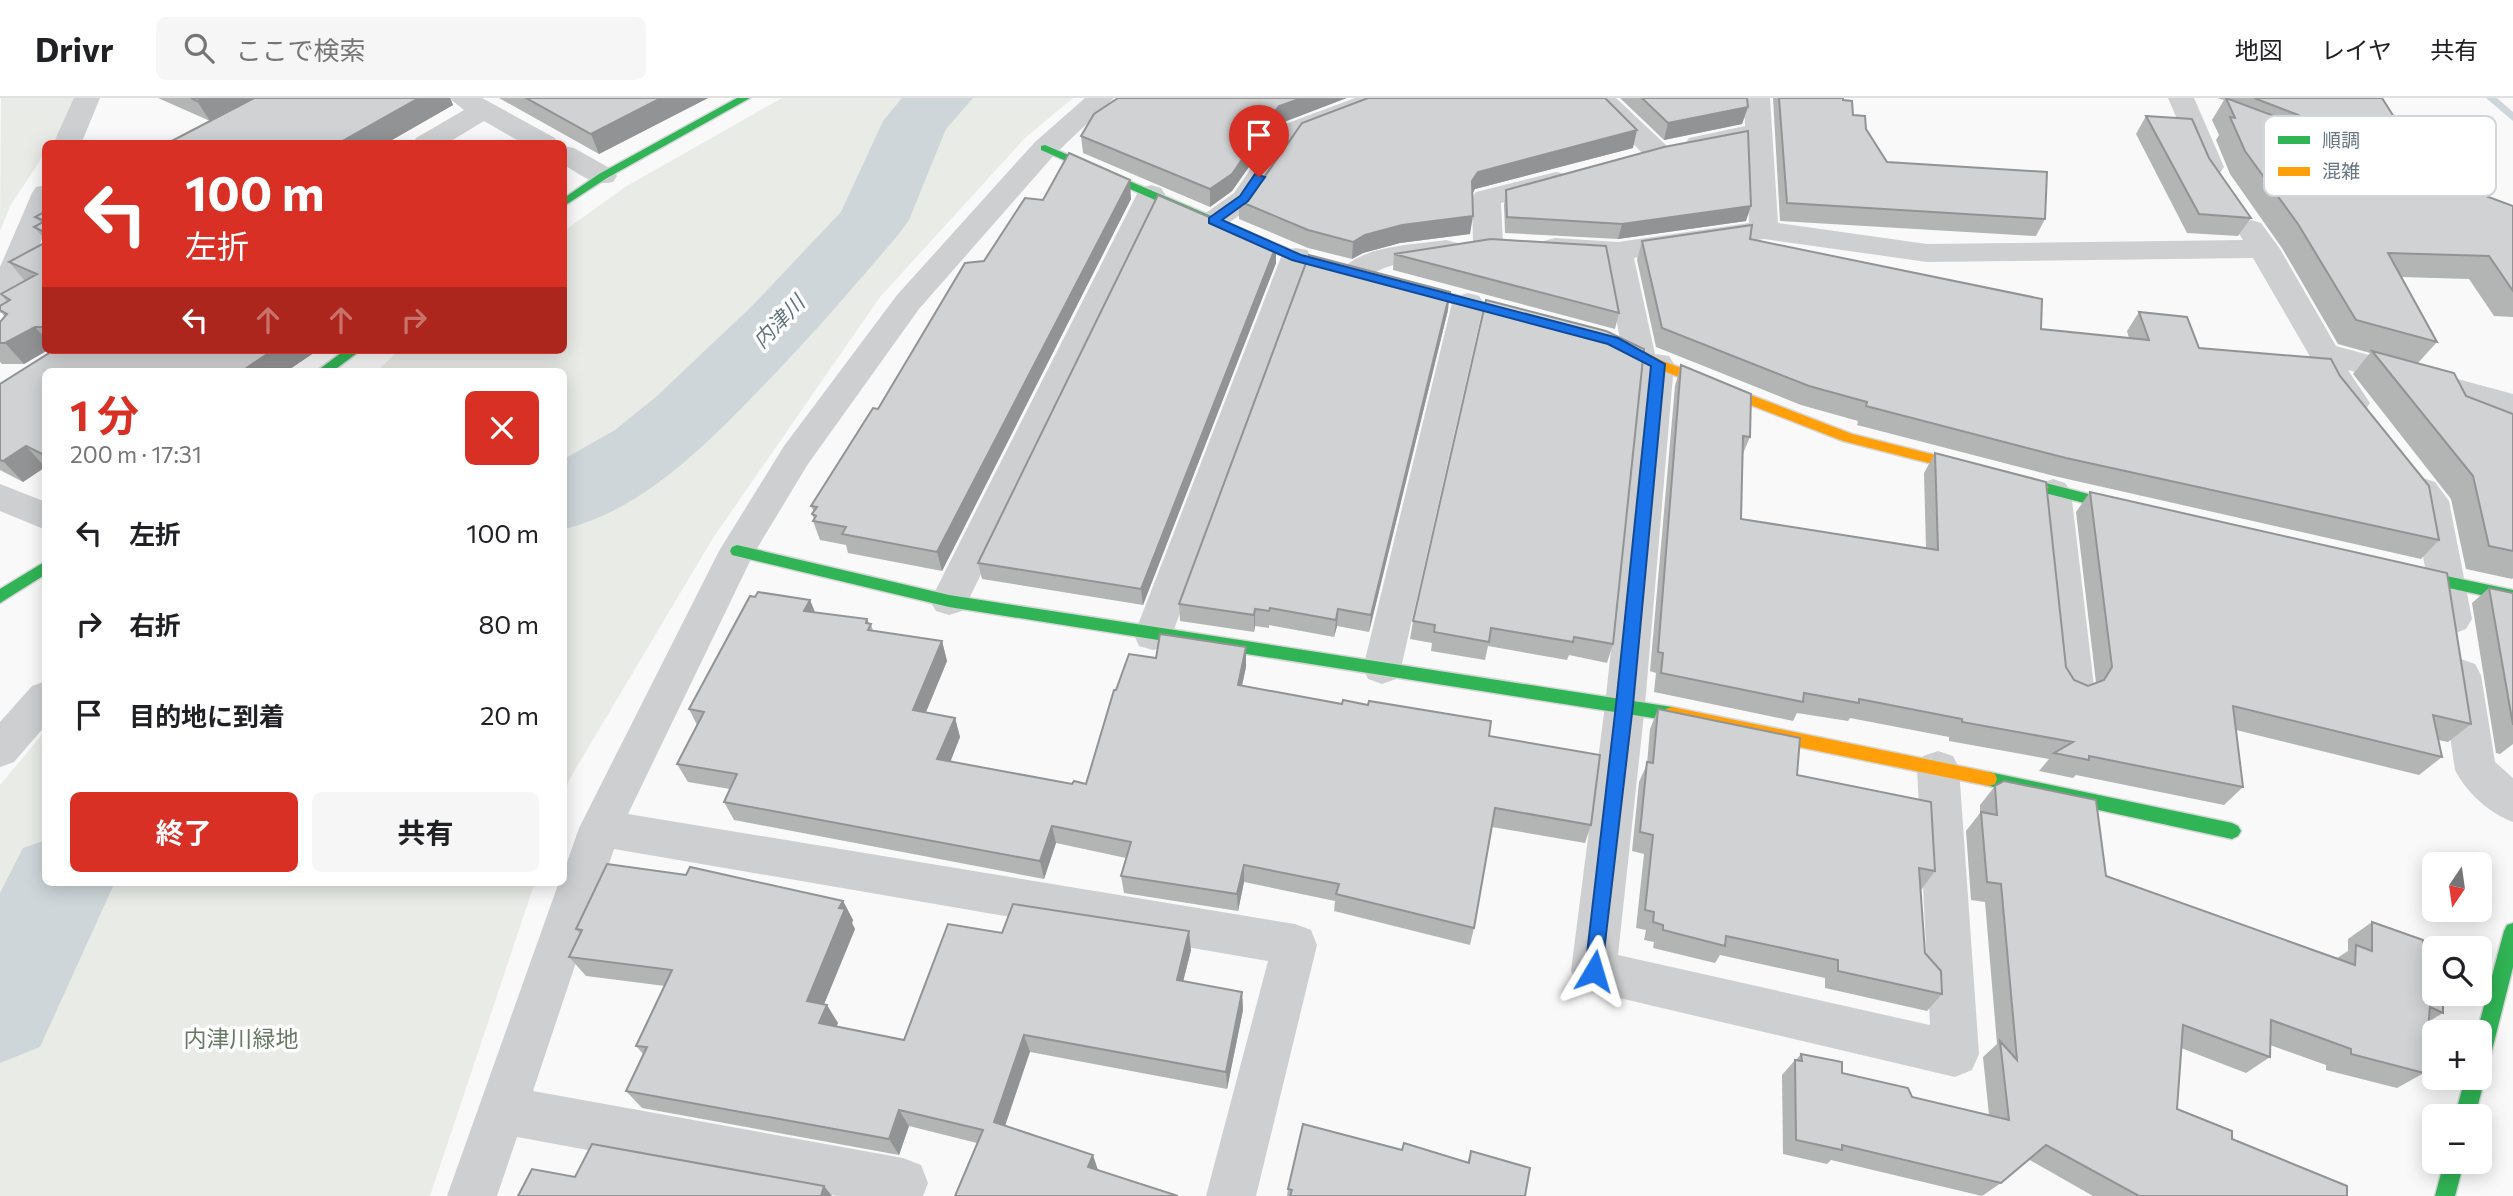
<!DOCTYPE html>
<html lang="ja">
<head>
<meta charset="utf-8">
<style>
	body { margin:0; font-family:Commissioner,"Noto Sans JP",sans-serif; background:#f6f6f6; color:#202124; height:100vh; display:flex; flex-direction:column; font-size:26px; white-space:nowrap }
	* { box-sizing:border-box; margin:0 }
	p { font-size:23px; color:#757577 }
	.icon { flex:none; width:38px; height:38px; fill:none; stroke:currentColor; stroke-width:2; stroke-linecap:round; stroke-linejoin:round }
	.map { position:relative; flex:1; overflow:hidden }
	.details { position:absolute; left:42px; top:270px; width:525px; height:518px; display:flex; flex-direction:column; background:#fff; border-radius:10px; box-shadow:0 4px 18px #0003 }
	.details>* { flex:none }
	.hud { position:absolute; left:42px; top:42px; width:525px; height:214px; border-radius:10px; box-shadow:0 4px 18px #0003; background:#d93025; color:#fff; overflow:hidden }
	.needle { width:46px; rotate:193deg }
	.tools { position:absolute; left:2422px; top:754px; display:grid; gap:14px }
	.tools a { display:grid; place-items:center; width:70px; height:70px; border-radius:10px; background:#fff; box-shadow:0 4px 18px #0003; font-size:35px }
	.pin { position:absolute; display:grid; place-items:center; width:60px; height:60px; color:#fff; margin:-72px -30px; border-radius:50% 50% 50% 0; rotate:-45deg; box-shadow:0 0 7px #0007 }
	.pin .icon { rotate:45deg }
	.me { position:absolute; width:77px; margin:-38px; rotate:7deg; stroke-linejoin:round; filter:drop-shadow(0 0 5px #0008) }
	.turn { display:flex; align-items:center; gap:24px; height:147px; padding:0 28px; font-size:32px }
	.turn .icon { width:91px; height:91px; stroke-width:2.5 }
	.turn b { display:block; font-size:49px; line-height:60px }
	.lanes { display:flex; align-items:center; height:66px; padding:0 28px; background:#0003; justify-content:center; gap:35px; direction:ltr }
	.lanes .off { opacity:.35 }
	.round { display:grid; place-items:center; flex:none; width:74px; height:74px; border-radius:10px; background:#f6f6f6 }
	.summary { display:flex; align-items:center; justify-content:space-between; height:119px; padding:0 28px }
	h1 { font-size:42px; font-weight:700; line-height:52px; color:#d93025 }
	.button { display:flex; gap:14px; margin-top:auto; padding:14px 28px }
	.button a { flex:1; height:80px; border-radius:10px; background:#d93025; color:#fff; font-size:28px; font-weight:700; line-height:80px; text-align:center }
	.button a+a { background:#f6f6f6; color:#202124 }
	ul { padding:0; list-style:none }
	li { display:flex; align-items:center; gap:21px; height:91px; padding:0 28px }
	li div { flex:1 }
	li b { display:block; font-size:26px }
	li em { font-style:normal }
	header { display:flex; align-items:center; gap:42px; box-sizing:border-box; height:98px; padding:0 35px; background:#fff; border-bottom:2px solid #e0e0e0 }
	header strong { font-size:33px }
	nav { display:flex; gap:38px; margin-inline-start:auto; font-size:24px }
	.search { width:490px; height:63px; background:#f6f6f6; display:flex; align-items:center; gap:18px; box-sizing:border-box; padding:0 24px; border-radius:10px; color:#757577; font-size:26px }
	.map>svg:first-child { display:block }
</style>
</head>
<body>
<header>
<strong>Drivr</strong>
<div class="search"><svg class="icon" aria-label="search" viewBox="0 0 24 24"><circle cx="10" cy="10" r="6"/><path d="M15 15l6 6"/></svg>ここで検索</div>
<nav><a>地図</a><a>レイヤ</a><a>共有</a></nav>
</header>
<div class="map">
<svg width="2513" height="1098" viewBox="0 0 2513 1098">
	<rect width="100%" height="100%" fill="#f9f9f9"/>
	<!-- green -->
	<path fill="#e8ebe6" d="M1,0h83l-32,45 -6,1 -1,9 -35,53 -10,25z
		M782,0h291l-48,40 -145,159 -167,241 -144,242 -5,16v-425h-187l22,-21h165v-119l61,-44z
		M45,633l1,151h489l-105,314h-430v-411z"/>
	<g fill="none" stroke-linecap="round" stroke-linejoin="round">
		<!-- stream -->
		<path fill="#ced6d9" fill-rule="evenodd" d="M2486,0h11l16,14v9z"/>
		<!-- river -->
		<path fill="#ced6d9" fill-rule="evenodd" d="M902,0h71l-27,31 -37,91 -11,15c-45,53 -90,105 -138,154 -54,56 -119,122 -196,140v-70l51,-29 42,-34 95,-90 89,-94 42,-91z
			M46,742v42h69l-75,165 -40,16v-170l23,-45z"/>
		<!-- fast casing -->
		<g stroke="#d5d6d7" stroke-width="3">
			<path id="fast" d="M737,0h13l-143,80 -43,28v-8l35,-24z
				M1045,47l255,109 238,63 1,3 -6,4 -241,-64 -251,-110v-4z
				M345,252h16l-28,21h-16z
				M2042,384l93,24 7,5 -7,5 -98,-25 -2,-4z
				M737,447l212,50 723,112 6,2 2,5 -2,5 -6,2 -723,-114 -217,-52 -2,-4 2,-4z
				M46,463v13l-46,29v-14z
				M2399,468l114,24v12l-119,-26 -3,-4z
				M1989,674l243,51 6,3 3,5 -3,5 -6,3 -243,-53 -6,-2 -2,-5 2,-5z
				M2513,825v44l-23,91 -3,7 -7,2v-35h-3l27,-101 3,-6z
				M2480,972l5,8 -10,38h-20l10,-38h15z
				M2444,1064h20l-9,34h-20z"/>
		</g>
		<!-- slow casing -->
		<g stroke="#d5d6d7" stroke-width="3">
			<path id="slow" d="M1595,234l23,6 45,23 189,73 190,48 7,5 -7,5 -199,-51 -190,-74 -45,-23 -18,-5 -1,-3z
				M1672,609l317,65 6,2 2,5 -2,5 -6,2 -317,-65 -6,-2 -2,-5 2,-5z"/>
		</g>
		<!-- street -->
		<path fill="#cecfd0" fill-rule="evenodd" d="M74,0h26l-19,46h-28z
			M449,0h33l73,40 3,6h-34l-40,-23 -38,23h-33l3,-6 48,-28z
			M1085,0h29l-59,56 -136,155 -111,155 -55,91 -125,259 667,110 16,6 6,15 -61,251h-50l62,-235 -654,-112 -81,242 370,67 18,7 7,18 -5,13h-86l-320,-59 -20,59h-50l112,-314h5v-11l15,-43 140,-277 65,-105 113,-151 138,-153z
			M1355,0h60l-4,6 -33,4 -78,30 -46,67 -31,22 -10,3 -10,-3 -5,-6 5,-6 31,-22 46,-67z
			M1588,0h28l51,48 4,6 -4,6 -10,2 -10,-2z
			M1744,0h26l8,125 149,21 316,-4 -7,-11 5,-6 10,-3 10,3 19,26 56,97 177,48v22l-165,-46 22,33 -5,8 -12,3 -12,-3 -14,-18 -19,-40 -55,-95 -326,4 -163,-23 -130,19 21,96 14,2 5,8 -29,341 -27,250 312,70 -13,-257 6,-12 15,-5 15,5 6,12 20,286 -7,16 -17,7 -361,-85 -16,-6 -7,-15 34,-266 37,-340 -14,-3 -5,-7 -18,-96 -61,-6 -4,-6 4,-6 11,-3 63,4 131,-19 -3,-80 -47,9 -10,-2 -4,-6 4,-6 56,-12z
			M2168,0h26l30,69 -4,6 -10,2 -10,-2z
			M564,48l10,2 39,22 4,6 -4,6c-19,5 -33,-8 -49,-17z
			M1556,74l10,2 4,6 -4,6 -65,17 2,40 -5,6 -10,3 -10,-3 -5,-6 -1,-45 4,-6z
			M46,87v44l-30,74 -5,7 -11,3v-46l32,-74 4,-6z
			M1151,87l10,3 4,6 -197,407 -6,10 -13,4 -13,-4 -6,-10 207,-407 4,-6z
			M1446,142l11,3 4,6 -4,6c-22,6 -58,5 -77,15 -14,7 -19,14 -36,10l-4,-7c18,-28 75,-28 106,-33z
			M1296,150l11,2 4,7 -139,378 -5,11 -14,4 -14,-4 -5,-11 147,-378 4,-7z
			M1468,195l11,3 5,7 -83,365 -5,11 -14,5 -14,-5 -5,-11 89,-365 5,-7z
			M2423,380l12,4 14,19 23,118 -6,10 -13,5 -13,-5 -6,-10 -20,-115 -9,-13 6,-9z
			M2053,381l12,4 6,9 23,194 -6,11 -14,5 -14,-5 -6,-11 -19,-194 6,-9z
			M0,386l46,18v28l-46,-19z
			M2461,561l14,5 6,11 14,87 18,16v44c-23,-8 -47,-30 -58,-52l-14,-95 6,-11z
			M46,583v44l-32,37 -14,5v-45l32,-36z"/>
		<!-- fast -->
		<use href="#fast" fill="#30b455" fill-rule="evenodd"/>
		<!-- slow -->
		<use href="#slow" fill="#ff9f0a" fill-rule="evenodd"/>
	</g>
	<!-- wall -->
	<path fill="#b3b5b5" d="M158,0h292l3,7 -68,39h-219l44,-23z
		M499,0h209l-109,56z
		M1620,0h127l1,9 -6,17 -78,16z
		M1773,0h70v2l10,15 13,14 21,33 158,57 -9,17 -256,-15z
		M2217,0h165l41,65 -5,7 38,17 57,19v111l-19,-1 -25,-37 -68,-2 36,65 -19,21 48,33 47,18v164l-1,1 -46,-10 -15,-70 -98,-125 17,-21 -32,-9 -56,-96 -52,-74 -14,-34 3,-5 -7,-15 12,-20z
		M2146,18l63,42 42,60 -13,18 -51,-3 -51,-99z
		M1279,26l-47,67 -22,16 -127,-54 -2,-17z
		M1633,50l-158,41 -3,5 -2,40 -70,9 -37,10 -11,6 -44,-11 -69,-29v-18l17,-12z
		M1506,92l240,31 -128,18 -113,-6 -1,-28z
		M1131,101l-189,372 -94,-18 -2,-8 -26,-5 -7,-19 1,-2 -2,-5 2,-2 -3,-6 173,-245 59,-61z
		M46,113v30l-12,-14 7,-4 -6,-6z
		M1750,141l291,90 88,9 -2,-7 12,-19 60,36 141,28 99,164 -18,19 -367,-83 -197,-51 1,-4 -57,-16 -145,-58 -19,-87 5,-19z
		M46,144v108h2l-24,14h-22l-2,-2v-40l5,-5 -5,-6v-5l7,-4 -6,-8 24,-13 -16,-19z
		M1276,148v17l-133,342 -161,-26 -4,-16z
		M1394,156l225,59 -4,16 -222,-59z
		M1486,202l127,344 -6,19 -38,-8 -2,5 -79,-14 -3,14 -54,-9 1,-8 -22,-4 3,-18z
		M1448,212l-79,322 -32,-6 -3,11 -65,-12v3l-14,-2 -1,6 -74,-11 -1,-17z
		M54,252h264l-31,21h-241v96l-23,15 -23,-12v-86z
		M1681,267l69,72 -8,19 -1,63 185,30 -2,-76 11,-20 139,227 14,6 8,-3 -20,-171 14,-20 381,232 -23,18 -10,-2 4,17 -23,18 -183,-45 7,57 -19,18 -148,-30 -3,3 -34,-7 10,-12 -100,-18v-4l-99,-19 -2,3 -51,-8 -4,8 -139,-29 2,-19 -6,-2 25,-285z
		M2489,490l24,5v151l-13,10 -4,-1 -24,-150z
		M755,499l55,3 5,12 52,7 2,4 2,1 2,7 69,10 5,20 -21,51 29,6 5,19 -10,25 122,22h14l30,-94 40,-32 90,9 -4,18 247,51 102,89 -6,18 -93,-16 -18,101 -4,17 -136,-34 1,-10 -91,-19 -6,29 -114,-18 -3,-17 5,-18 -70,-15 -12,36 -310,-59 -10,-18 6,-13 -42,-7 -11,-18 20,-39 -8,-16z
		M1658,611l139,66 138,96 -14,19 4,63 17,41 -15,17 -102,-23v-10l-105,-23 -5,8 -62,-15 1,-6 -10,-2 2,-10 -10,-2 8,-74 -12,-3 7,-69 8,-18 3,-35z
		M1995,688l111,90 231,82 11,-7v-12l24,-17 52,31 19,60 -15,9 -4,51 -27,15 -71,-18v-5l-56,-20v12l-24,16 -65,-25 -4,61 55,30 115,57h-254l-65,-37 -27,24 -19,13 -151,-36 -4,4 -44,-10 -1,-79 13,-15h1l5,-6 41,19 70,24 77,18 -6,-58 14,-13 -12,-142 -14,-2 -5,-69 14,-18v-8z
		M843,803l10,19 -1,3 3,6 -31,75 14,19 -2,4 68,13 98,-107 189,17 -8,31 59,11 1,18 -16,79 -197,-37 -53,91 -68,-17 -10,29 -257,-47 -16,-17 17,-37 -7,-8 29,-60 -79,-10 -17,-19 11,-23 -4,-5z
		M1402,1052l65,13 4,-12 54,45h-238l1,-7z"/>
	<!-- shaded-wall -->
	<path fill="#929394" d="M202,0h51l-43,23 -13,-20z
		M419,0h31l3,7 -68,39h-48z
		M661,0h47l-109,56 -8,-20z
		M1302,0h45l-68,26 -47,67 -22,16v-18l69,-83z
		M1748,9l-6,17 -78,16 4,-17z
		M1637,32l-4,18 -158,41 -6,9 3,-17 6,-9z
		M1130,82l1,19 -189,372 -5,-19z
		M1751,108l-5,15 -128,18 4,-15z
		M1473,118l-3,18 -70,9 -37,10 -11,6 1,-17 12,-7 37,-10z
		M1276,148v17l-133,342 -2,-16z
		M1450,194l-2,18 -79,322 2,-17z
		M35,229l11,12v11h2l-24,14 -19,-21z
		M273,252h45l-31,21h-45z
		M26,348l19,21 -22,15 -20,-21z
		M810,502l8,20 -14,-9z
		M1255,511v17l-1,6v-17z
		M1338,511l-1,17 -3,11 2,-17z
		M942,543l5,20 -28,68 -6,-19z
		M1246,549v20l-8,37v-19z
		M955,620l5,19 -16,41 -7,-19z
		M1052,728l4,17 -12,36 -4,-18z
		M1244,767v17l-6,29 -1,-17z
		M843,803l10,19 -1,3 3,6 -37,90 -11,-18z
		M1189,833l2,19 -12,48 -2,-18z
		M1242,894l1,18 -16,79 -1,-17z
		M827,907l11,18 -8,18 -11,-18z
		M1024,937l6,17 -29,86 -7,-16z
		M899,1012l10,16 -10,29 -10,-16z
		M1093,1057l5,15 -10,-3z
		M824,1088l8,10h-11z"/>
	<!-- building -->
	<path fill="#d0d2d3" stroke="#929394" stroke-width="2" d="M191,0h11l-5,3z
		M254,0h165l-82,46h-171z
		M526,0h135l-70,36z
		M1118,0h184l-23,8 -47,68 -22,15 -129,-53 13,-22z
		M1368,0h237l32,32 -159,42 -6,9 1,35 -71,9 -37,10 -12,7 -45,-12 -69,-29 17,-12 46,-66z
		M1642,0h105l1,9 -80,16z
		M1779,0h64v2l9,1 1,14 12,1 1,13 21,33 160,10 -2,47 -258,-16z
		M2226,0l227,85 3,4 11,2 46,17v85l-24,-35 -101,-3 49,89 -81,-22 -58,-96 -53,-73 -15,-34 5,1z
		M2254,0h128l41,65z
		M2146,18l46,3 17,39 42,60 -52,-4z
		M1748,33l3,75 -129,18 -115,-7 -1,-27 158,-43z
		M1069,55l61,27 -193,372 -95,-18 4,-7 -33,-6 3,-5 -4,-2 5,-7 -6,-1 62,-98 5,1 87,-146 19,-2 41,-63 18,2z
		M1158,97l118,51 -135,343 -163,-26z
		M46,113v22l-12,-6 11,-6 -10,-4z
		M1752,127l-2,14 292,60 -1,30 108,11 -10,-28 48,5 12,31 132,11 9,17 89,110 10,54 -373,-82 -200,-52 1,-4 -58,-16 -147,-58 -20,-87z
		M1491,141l115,7 13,67 -225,-59z
		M46,144v85h-11l-30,16h-5v-21l7,-8 -7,-4v-4l10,-6 -9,-6 36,-20 -28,-12z
		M1309,157l141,37 -79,323 -33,-6 -2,11 -66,-12 -1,3 -14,-2 -1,6 -75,-11z
		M1486,202l120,31 38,18 -31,295 -39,-7 -1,5 -82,-14 -2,14 -55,-10 1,-7 -22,-4z
		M54,252h219l-31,21h-196v85l-20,-10 -23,15 -3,-1v-76z
		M2372,253l82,22 12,23 47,18v137l-24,-5 -16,-70z
		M1681,267l70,29 -1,43 -7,-1 -2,83 197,31 -3,-97 111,29 20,185 8,13 14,6 16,-6 8,-13 -22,-175 357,81 24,151 -38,-9 9,42 -209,-51 10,81 -154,-31v4l-35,-7 19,-11 -111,-20v-3l-103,-20v4l-55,-10 -1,9 -142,-29 2,-20 -5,-1z
		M2489,490l24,5v132z
		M758,494l52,8 -6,11 63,8 -1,4 5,1 -3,6 74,11 -29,69 42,8 -18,41 135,25 2,-3 12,3 28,-94h2l13,-36 27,4 4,-24 86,13 -8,38 104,19 1,-4 25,5 1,-4 122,20 -2,15 111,19 -9,70 -96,-17 -21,120 -138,-34 3,-10 -95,-19 -7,29 -116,-18 10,-34 -79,-16 -12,35 -316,-59 13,-28 -60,-10 27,-52 -15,-3 61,-113 5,1z
		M1658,611l142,29 -3,37 134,27 4,69 -16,-3 6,85 16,18 1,23 -104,-23v-11l-112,-24 -1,10 -62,-16v-5l-10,-3 1,-10 -9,-2 8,-75 -13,-3 7,-70 6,1z
		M2004,683l92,19 10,76 249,89 1,-20 16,6v-29l51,18 1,13 10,4v37h9v19l-13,-6 -6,66 -73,-19v-5l-80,-29 -1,37 -87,-32 -6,84 55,22v8l115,47v10h-208l-93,-51 -45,38 -159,-38v5l-46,-10 -1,-80 7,1 -1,-7 41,8v11l66,15 4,9 97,23 -9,-79 17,19 -16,-176 -14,-2 -6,-70 16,3 -2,-29z
		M607,766l79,11 4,-8 153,34 -4,7 6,1 -38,92 20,4 -8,18 85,17 44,-116 54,9 11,-29 176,27 -12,49 65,12 -16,80 -202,-37 -30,87 99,33 -5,12 90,29h-223l28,-66 -84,-20 -10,29 -263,-48 21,-44 -11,-1 36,-76 -103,-13 13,-27 -6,-1z
		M1303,1026l99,26 2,-7 65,20 2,-12 59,17 -5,28h-235l2,-6 -4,-1z
		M592,1046l232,42 -3,10h-303l14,-27 43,8z"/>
	<!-- route -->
	<path fill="#1a73e8" stroke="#114b97" stroke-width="2" d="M1255,76l10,3 -17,24 -26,19 79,35 317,83 47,26 -32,341 -32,272 -7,3 -7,-3 -2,-6 31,-266 35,-339 -43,-22 -316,-84 -83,-37v-5l31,-22z"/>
	<g text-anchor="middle" stroke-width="7" stroke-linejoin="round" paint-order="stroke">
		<!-- water labels -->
		<g font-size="21" font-style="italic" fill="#60757c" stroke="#fff">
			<text transform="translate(779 224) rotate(-46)" y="7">内津川</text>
		</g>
		<!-- near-park labels -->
		<g font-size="23" fill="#687a64" stroke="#fff">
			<text x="241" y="949">内津川緑地</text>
		</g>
	</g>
	<!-- legend -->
	<rect x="2264" y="18" width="232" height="80" rx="10" fill="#fff" stroke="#d1d6da" stroke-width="2"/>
	<rect x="2278" y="38" width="32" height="8" fill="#30b455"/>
	<rect x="2278" y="69" width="32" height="9" fill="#ff9f0a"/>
	<g font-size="19" fill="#657683">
		<text x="2322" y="49">順調</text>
		<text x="2322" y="80">混雑</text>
	</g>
</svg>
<div class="tools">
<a><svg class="needle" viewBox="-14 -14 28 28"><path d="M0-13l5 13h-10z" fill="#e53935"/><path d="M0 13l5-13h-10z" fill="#757577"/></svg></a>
<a><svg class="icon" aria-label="search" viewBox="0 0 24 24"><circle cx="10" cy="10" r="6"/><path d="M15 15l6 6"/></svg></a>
<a>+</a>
<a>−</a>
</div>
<div class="pin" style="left:1259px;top:79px;background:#d93025"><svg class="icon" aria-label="arrive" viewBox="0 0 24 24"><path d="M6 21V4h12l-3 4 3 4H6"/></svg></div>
<svg class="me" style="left:1594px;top:873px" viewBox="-20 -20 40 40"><path d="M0-17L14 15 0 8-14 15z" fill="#1a73e8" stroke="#fff" stroke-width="4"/></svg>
<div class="hud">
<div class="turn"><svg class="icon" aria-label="left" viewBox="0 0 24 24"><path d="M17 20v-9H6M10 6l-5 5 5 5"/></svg><div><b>100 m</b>左折</div></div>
<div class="lanes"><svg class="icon" aria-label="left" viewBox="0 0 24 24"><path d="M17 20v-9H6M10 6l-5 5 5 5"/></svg><svg class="icon off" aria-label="ahead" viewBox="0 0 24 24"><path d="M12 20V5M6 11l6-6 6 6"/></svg><svg class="icon off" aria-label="ahead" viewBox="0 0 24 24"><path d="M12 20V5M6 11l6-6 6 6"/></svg><svg class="icon off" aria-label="right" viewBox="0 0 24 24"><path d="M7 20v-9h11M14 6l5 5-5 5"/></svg></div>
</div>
<section class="details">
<div class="summary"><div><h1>1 分</h1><p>200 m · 17:31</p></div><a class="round" style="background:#d93025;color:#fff"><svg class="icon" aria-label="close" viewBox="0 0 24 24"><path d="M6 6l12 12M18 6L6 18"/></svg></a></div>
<ul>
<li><svg class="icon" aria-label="left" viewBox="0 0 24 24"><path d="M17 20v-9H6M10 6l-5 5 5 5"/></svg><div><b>左折</b></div><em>100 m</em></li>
<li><svg class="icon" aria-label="right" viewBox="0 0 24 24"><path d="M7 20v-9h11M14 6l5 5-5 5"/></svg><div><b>右折</b></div><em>80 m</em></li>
<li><svg class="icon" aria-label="arrive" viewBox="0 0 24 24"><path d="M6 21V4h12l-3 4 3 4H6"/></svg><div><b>目的地に到着</b></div><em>20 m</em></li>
</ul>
<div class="button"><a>終了</a><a>共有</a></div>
</section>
</div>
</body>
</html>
